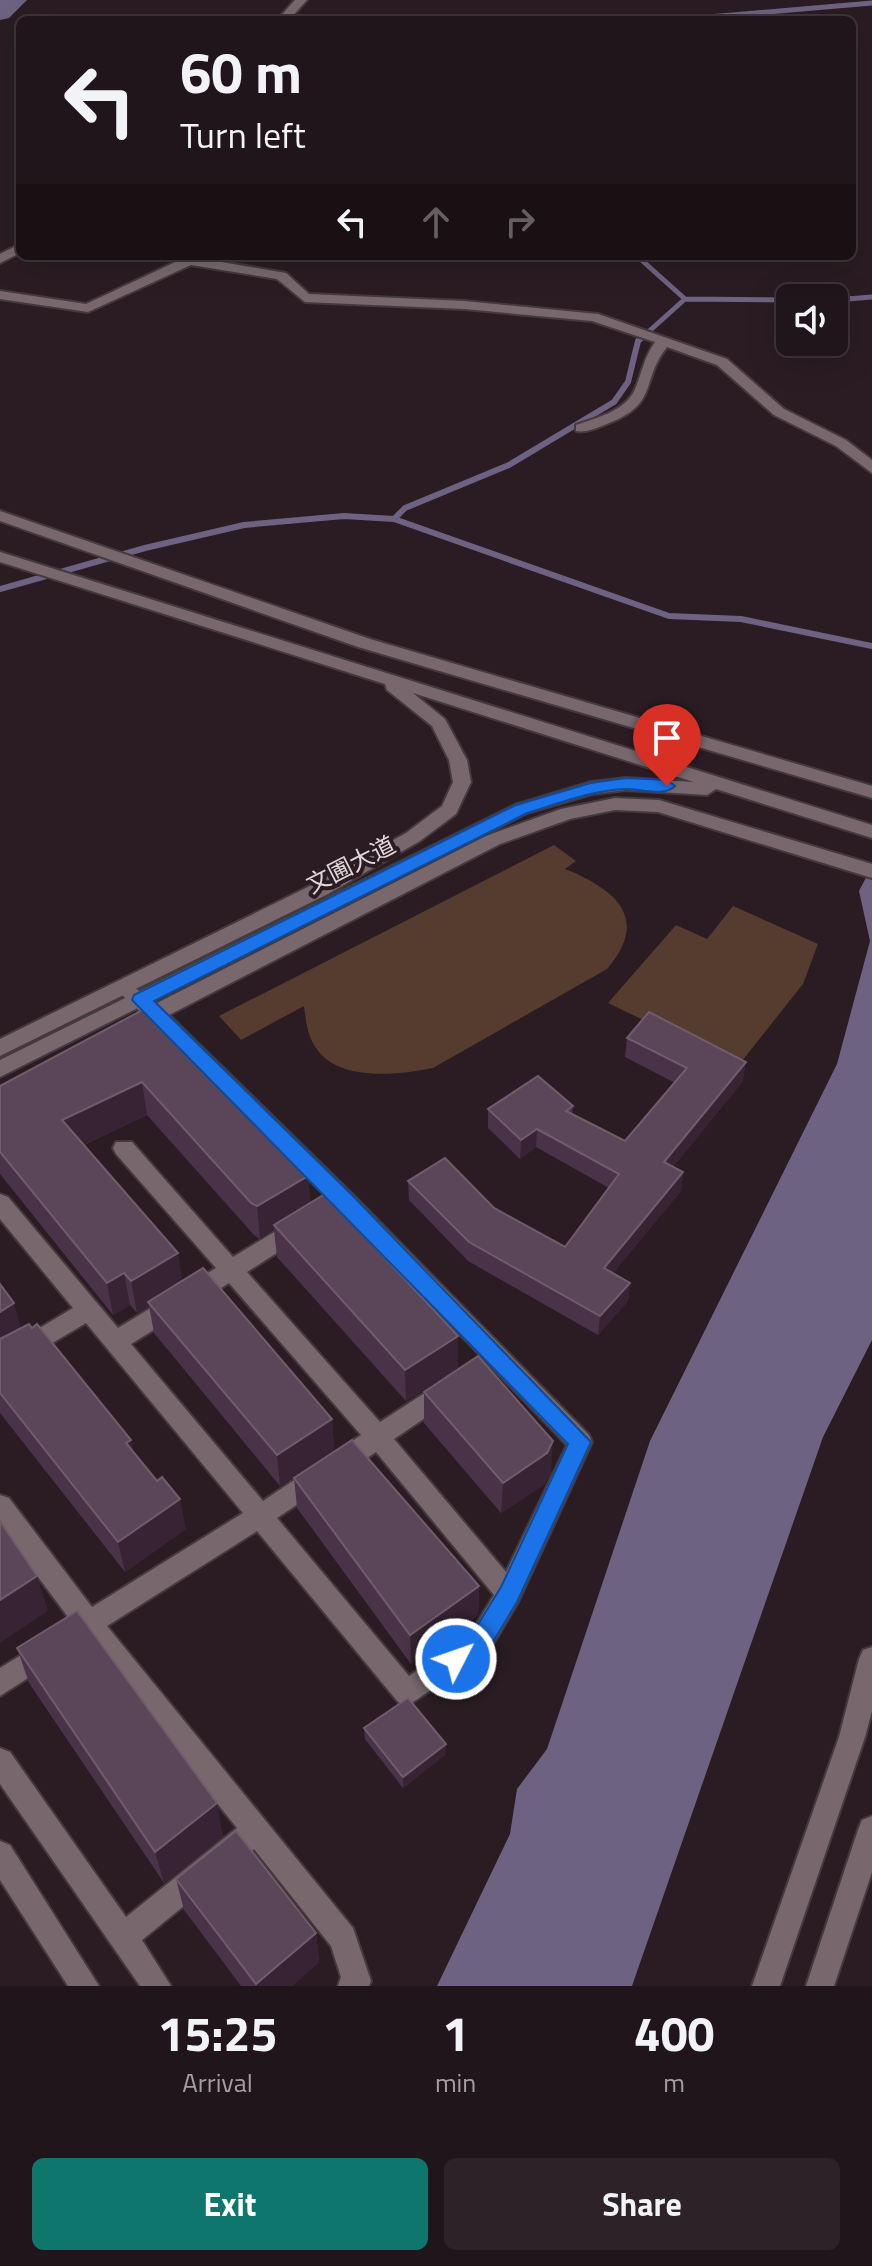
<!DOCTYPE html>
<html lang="en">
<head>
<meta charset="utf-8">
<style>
	body { margin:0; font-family:"Titillium Web","Noto Sans SC",sans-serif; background:#2d2227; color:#f1f3f6; height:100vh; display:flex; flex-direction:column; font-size:30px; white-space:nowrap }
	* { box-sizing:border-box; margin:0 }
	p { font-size:26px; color:#a29fa2 }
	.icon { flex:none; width:44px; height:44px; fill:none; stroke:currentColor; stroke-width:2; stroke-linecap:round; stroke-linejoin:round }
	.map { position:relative; height:1986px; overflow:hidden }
	.details { display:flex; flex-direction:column; background:#20151a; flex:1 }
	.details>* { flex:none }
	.banner { position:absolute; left:16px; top:16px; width:840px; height:244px; border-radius:12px; box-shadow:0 8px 32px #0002,0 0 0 2px #3d3439; background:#20151a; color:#f1f3f6; overflow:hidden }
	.fabs { position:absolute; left:776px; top:284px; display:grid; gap:16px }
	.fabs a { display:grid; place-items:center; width:72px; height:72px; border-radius:12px; background:#20151a; box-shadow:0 8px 32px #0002,0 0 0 2px #3d3439; font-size:40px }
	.pin { position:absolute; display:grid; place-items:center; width:68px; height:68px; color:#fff; margin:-82px -34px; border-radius:50% 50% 50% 0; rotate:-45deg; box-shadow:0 0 8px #0007 }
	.pin .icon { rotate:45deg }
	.me { position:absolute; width:88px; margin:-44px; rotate:49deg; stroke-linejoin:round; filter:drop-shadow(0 0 6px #0008) }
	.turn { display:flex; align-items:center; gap:28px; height:168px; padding:0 32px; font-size:36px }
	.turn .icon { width:104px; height:104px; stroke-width:2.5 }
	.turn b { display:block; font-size:56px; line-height:68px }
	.lanes { display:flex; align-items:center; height:76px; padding:0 32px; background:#0003; justify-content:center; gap:40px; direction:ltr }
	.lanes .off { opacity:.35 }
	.eta { display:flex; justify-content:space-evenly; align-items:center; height:136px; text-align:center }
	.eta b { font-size:48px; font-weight:700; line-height:56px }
	.action { display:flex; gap:16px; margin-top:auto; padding:16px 32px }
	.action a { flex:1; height:92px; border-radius:12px; background:#0f766e; color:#fff; font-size:32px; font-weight:700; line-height:92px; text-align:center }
	.action a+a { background:#2d2227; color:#f1f3f6 }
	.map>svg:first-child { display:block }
</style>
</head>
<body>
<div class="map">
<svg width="872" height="1986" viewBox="0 0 872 1986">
	<rect width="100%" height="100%" fill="#2a1c22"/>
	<!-- green -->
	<path fill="#563b2f" d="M554,845l22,16 -11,8c50,20 86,49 42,100l-174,99c-34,7 -95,14 -117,-20 -9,-13 -10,-27 -12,-42l-63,34 -22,-24z
		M733,906l85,38 -15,40 -65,82 -130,-63 68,-78 31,14z"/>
	<!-- water -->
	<path fill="#6e6282" d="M872,866v474l-49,97 -191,549h-195l73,-152 7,-45 30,-40 103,-308 187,-377 33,-123 -11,-50z"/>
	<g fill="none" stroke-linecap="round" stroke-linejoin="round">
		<!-- stream-far1 -->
		<path stroke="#6e6282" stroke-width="5" d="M673,20l199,-17
			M637,256l48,43 -39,35
			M685,299l105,1
			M834,300l38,-3"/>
		<!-- stream -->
		<path stroke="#6e6282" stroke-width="6" d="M394,519l11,-11 104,-43 105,-63 14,-20 10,-41 10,-9
			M0,589l145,-41 99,-23 100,-9 50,3 275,97 72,3 131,27"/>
		<!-- river -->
		<path fill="#6e6282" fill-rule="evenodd" d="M0,0h27l-18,18 -9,2z"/>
		<!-- street casing -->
		<g stroke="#44393d" stroke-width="4">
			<path id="street" d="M295,0h12l-18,20h-12z
				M20,244v9l-20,10v-9z
				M188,256h18l-2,3 82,14 23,21 155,7 134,13 129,45 57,50 62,31 26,20v13l-36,-27 -62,-31 -57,-50 -50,-18c-27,34 -7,57 -60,77 -10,4 -21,9 -31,7v-6c20,-7 50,-14 59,-36 7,-16 9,-32 20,-47l-63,-21 -128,-12 -159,-7 -28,-23 -86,-14 -103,47 -88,-13v-8l86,13z
				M615,798l44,2 213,64v14l-214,-66 -43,-2 -45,9 -70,25 -331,171 184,180 236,240 3,7 -74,160 -29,49 -82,55 -9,-4 -141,-171 -150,95 246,302 18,53 -2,5h-31l3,-9 -10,-31 -77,-97 -112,91 29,46h-31l-140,-202v-36l10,4 116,165 111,-89 -152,-189 -5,2 -9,-3 -4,-9 4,-8 -71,-95v-31l9,3 83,109 151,-94 -157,-190 -86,51v-22l73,-44 -73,-89v-25l8,3 110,131 98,-60 -100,-114 -3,-6 3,-6h16l101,115 56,-34 8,-3 8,3 3,6 -3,6 -58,37 133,150 57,-37 8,-3 8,3 4,7 -4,7 -59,40 112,133 61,-127 -230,-238 -185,-183 -13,-1 -3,-5 5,-6 -28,-25 10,-7 34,23 329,-167 75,-27zM229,1283l132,152 -98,66 -132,-157zM376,1452l118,143 -23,38 -62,43 -132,-158z
				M47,1639l9,3 4,9 -4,9 -56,36v-28z
				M872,1647v64l-7,26 -85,249h-28l87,-249 20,-78 4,-9z
				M0,1841l10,4 89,141h-31l-68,-106z"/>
		</g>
		<!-- secondary casing -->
		<g stroke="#44393d" stroke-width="4">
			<path id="secondary" d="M0,511l370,128 502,147v12l-514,-151 -358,-126z
				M0,552l872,273v13l-156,-49 -9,6 -81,-5 -34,4 -65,19 -527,264v-17l515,-255 76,-23 35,-4 68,4 -281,-89 32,26 22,41 4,22 -15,32 -36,27 -92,53 -328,162v-17l314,-155 92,-51 36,-27 11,-24 -4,-22 -17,-34 -45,-36 -2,-6 -385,-122z
				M872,1816v56l-38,114h-28l52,-156 4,-10z"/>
		</g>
		<!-- street -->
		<use href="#street" fill="#78686e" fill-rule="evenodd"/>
		<!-- secondary -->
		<use href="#secondary" fill="#78686e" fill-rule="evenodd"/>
	</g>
	<!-- wall -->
	<path fill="#4a3349" d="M148,1007l160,169 2,27 148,165 -52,33 -129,-144 -3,-27 -14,9 -6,-4 -107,-120 -63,30 98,136 150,138 2,31 -54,36 -126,-153 -5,-27 -12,7 -7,-8 -17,10 -113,-141v-88z
		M627,1038l116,43 -70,86 10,5 -2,19 -68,82 17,10 -2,18 -30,34 -130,-74 -59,-61 -1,-19 86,27 71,39 44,-59 -73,-41 -16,12 -32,-31v-19l85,-3 -1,8 53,27 50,-58 -50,-26z
		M0,1284l21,44 113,126 52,75 -61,43 -125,-159z
		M424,1392l127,80 -6,12 -44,29 -77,-90z
		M294,1478l185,108 -1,29 -67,49 -114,-156z
		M17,1648l206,188 -59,47 -135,-200z
		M364,1728l82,16 -1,11 -42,33 -38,-49z
		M176,1879l140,54 3,29 -27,24h-51l-57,-76z"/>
	<!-- shaded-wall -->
	<path fill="#372333" d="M746,1062l-3,19 -81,100 2,-19z
		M142,1082l5,33 -78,37 -7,-32z
		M537,1129l-1,18 -16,12 1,-19z
		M683,1172l-2,19 -79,95 2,-18z
		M308,1176l3,32 -37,17v5l-14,9 -3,-33z
		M178,1253l5,32 -35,17 1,4 -12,7 -6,-32z
		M124,1273l6,32 -17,10 -6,-32z
		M630,1283l-2,18 -30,34 2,-19z
		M14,1303l9,32 -23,14v-37z
		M458,1336v32l-52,33 -1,-31z
		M332,1419l2,31 -54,36 -3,-31z
		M131,1440l7,30 -12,-27z
		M553,1441l-2,31 -6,12 -44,29 2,-30z
		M180,1499l6,30 -61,43 -7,-30z
		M37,1576l11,35 -48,32v-43z
		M479,1586l-1,29 -67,49 -1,-29z
		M446,1744l-1,11 -42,33v-11z
		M217,1803l6,33 -59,47 -9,-31z
		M316,1933l3,29 -27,24h-35l-1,-2z"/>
	<!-- building -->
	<path fill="#5b4559" stroke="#705c6d" stroke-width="2" d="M148,1007l160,169 -51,30 -6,-3 -109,-121 -80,38 116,133 -47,28 -7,-8 -17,10 -107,-131v-66z
		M649,1012l97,50 -82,100 19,10 -79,96 26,15 -30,33 -131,-74 -61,-61 37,-23 49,50 71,39 54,-73 -82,-45 -16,11 -33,-31 50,-33 35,30 -7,5 59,30 62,-73 -60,-30z
		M325,1194l133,142 -53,34 -131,-145z
		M203,1268l129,151 -55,36 -129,-153z
		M0,1284l14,19 -14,9z
		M29,1324l3,4 5,-4 94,116 -5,3 31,38 5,-4 18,22 -62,43 -118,-149v-54z
		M478,1356l75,85 -6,12 -44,30 -79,-91z
		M352,1440l127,146 -69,49 -116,-157z
		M0,1521l37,55 -37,24z
		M77,1611l140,192 -62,49 -138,-204z
		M408,1698l38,46 -43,33 -39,-49z
		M236,1831l80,102 -60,51 -80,-105z"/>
	<!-- route -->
	<path fill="#1a73e8" stroke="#114b97" stroke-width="2" d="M626,778l41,2 8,6c-10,11 -34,3 -48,3 -34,1 -67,14 -100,24l-373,188 198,194 239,247 -74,160 -29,48 -32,20 -9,-3 -3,-8 3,-8 25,-17 29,-47 67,-143 -436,-444 2,-5 382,-190 75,-22z"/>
	<g text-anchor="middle" stroke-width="8" stroke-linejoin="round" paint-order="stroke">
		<!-- street labels -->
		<g font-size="24" fill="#e2d8dc" stroke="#2a1c22">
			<text transform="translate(351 865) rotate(-27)" y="8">文圃大道</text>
		</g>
	</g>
</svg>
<div class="fabs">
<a><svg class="icon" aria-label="sound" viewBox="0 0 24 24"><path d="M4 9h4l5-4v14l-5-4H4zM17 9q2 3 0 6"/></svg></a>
</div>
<div class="pin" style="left:667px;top:786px;background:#d93025"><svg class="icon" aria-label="arrive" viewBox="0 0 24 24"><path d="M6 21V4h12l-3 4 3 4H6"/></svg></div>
<svg class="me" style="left:456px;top:1659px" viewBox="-20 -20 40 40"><circle r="17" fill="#1a73e8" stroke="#fff" stroke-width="3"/><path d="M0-11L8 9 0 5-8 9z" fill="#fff"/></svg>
<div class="banner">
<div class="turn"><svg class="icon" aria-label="left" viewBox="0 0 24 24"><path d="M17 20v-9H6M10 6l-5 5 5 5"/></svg><div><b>60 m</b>Turn left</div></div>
<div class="lanes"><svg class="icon" aria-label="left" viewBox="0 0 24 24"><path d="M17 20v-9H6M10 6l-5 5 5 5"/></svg><svg class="icon off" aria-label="ahead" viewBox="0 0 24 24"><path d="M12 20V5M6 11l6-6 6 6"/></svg><svg class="icon off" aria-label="right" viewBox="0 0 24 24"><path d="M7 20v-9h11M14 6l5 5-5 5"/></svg></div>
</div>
</div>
<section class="details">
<div class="eta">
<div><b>15:25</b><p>Arrival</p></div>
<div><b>1</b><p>min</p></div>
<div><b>400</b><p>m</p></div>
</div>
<div class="action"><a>Exit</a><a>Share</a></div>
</section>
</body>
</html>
